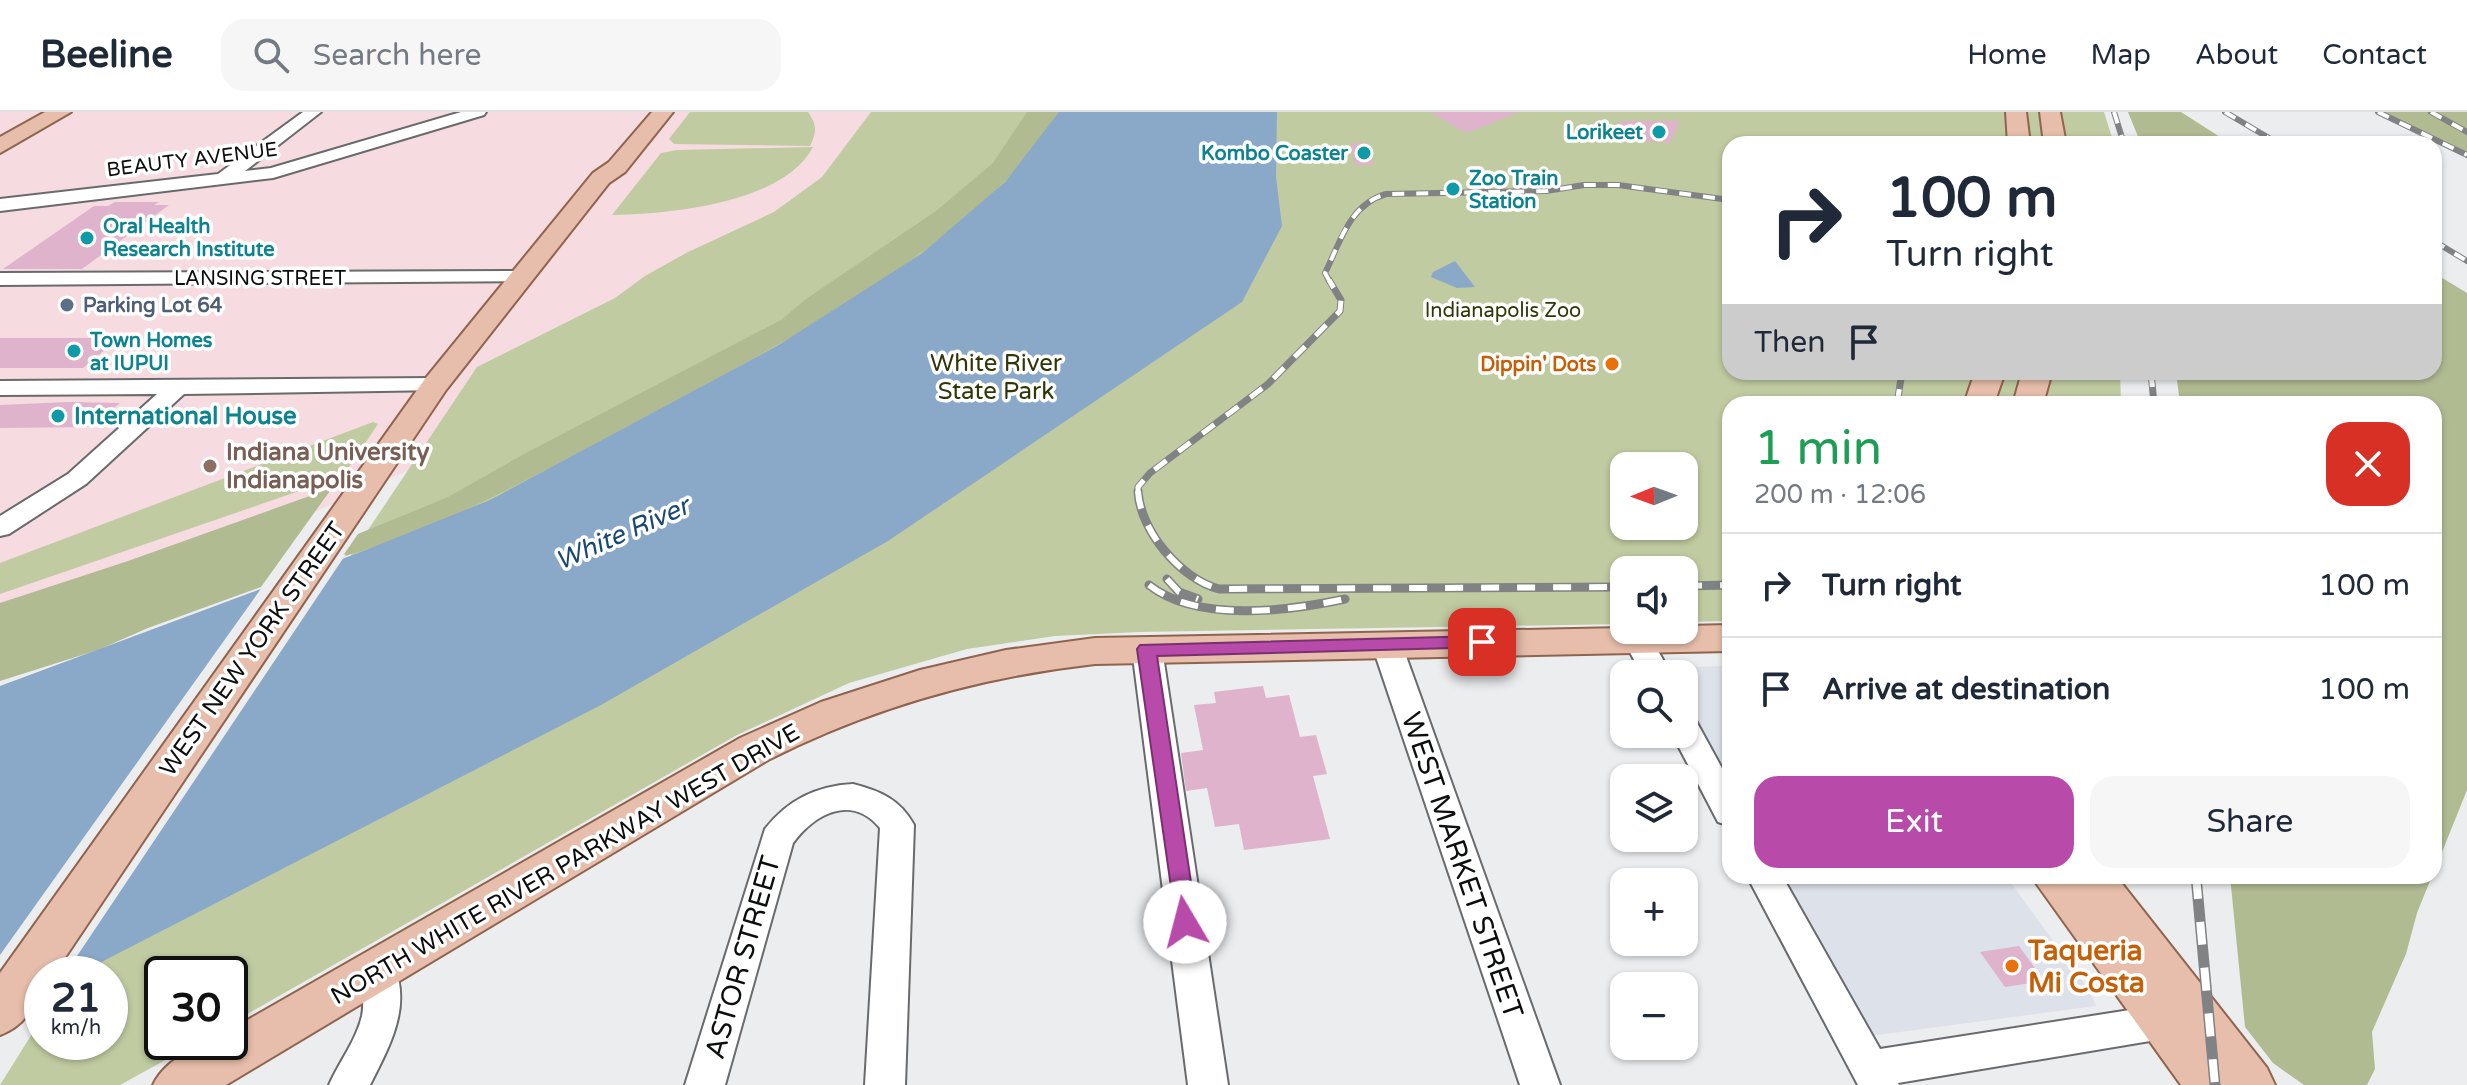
<!DOCTYPE html>
<html lang="en">
<head>
<meta charset="utf-8">
<style>
	body { margin:0; font-family:"Varela Round",sans-serif; background:#f6f6f7; color:#1f2937; height:100vh; display:flex; flex-direction:column; font-size:30px; white-space:nowrap }
	* { box-sizing:border-box; margin:0 }
	p { font-size:26px; color:#747a83 }
	.icon { flex:none; width:44px; height:44px; fill:none; stroke:currentColor; stroke-width:2; stroke-linecap:round; stroke-linejoin:round }
	.map { position:relative; flex:1; overflow:hidden }
	.drawer { position:absolute; left:1722px; top:284px; width:720px; height:488px; display:flex; flex-direction:column; background:#fff; border-radius:24px; box-shadow:0 2px 6px #0004 }
	.drawer>* { flex:none }
	.banner { position:absolute; left:1722px; top:24px; width:720px; height:244px; border-radius:24px; box-shadow:0 2px 6px #0004; background:#fff; color:#1f2937; overflow:hidden }
	.needle { width:52px; rotate:269deg }
	.fabs { position:absolute; left:1610px; top:340px; display:grid; gap:16px }
	.fabs a { display:grid; place-items:center; width:88px; height:88px; border-radius:16px; background:#fff; box-shadow:0 2px 6px #0004; font-size:40px }
	.speed { position:absolute; left:24px; top:844px; display:flex; gap:16px; font-size:40px; font-weight:700; text-align:center }
	.speed>* { display:grid; place-content:center; width:104px; height:104px; border-radius:50%; background:#fff; box-shadow:0 2px 6px #0004; line-height:1 }
	.speed small { font-size:20px; font-weight:400 }
	.speed .limit { border:4px solid #111; border-radius:12px; background:#fff; color:#111 }
	.pin { position:absolute; display:grid; place-items:center; width:68px; height:68px; color:#fff; margin:-34px; border-radius:16px; box-shadow:0 4px 12px #0006 }
	.me { position:absolute; width:88px; margin:-44px; rotate:352deg; stroke-linejoin:round; filter:drop-shadow(0 0 6px #0008) }
	.turn { display:flex; align-items:center; gap:28px; height:168px; padding:0 32px; font-size:36px }
	.turn .icon { width:104px; height:104px; stroke-width:2.5 }
	.turn b { display:block; font-size:56px; line-height:68px }
	.then { display:flex; align-items:center; height:76px; padding:0 32px; background:#0003; gap:16px; font-size:30px }
	.round { display:grid; place-items:center; flex:none; width:84px; height:84px; border-radius:24px; background:#f6f6f7 }
	.overview { display:flex; align-items:center; justify-content:space-between; height:136px; padding:0 32px }
	h1 { font-size:48px; font-weight:600; line-height:60px; color:#1e9e55 }
	.button { display:flex; gap:16px; margin-top:auto; padding:16px 32px }
	.button a { flex:1; height:92px; border-radius:24px; background:#b84baa; color:#fff; font-size:32px; font-weight:600; line-height:92px; text-align:center }
	.button a+a { background:#f6f6f7; color:#1f2937 }
	ul { padding:0; list-style:none }
	li { display:flex; align-items:center; gap:24px; height:104px; padding:0 32px; border-top:2px solid #e0e1e3 }
	li div { flex:1 }
	li b { display:block; font-size:30px }
	li em { font-style:normal }
	header { display:flex; align-items:center; gap:48px; box-sizing:border-box; height:112px; padding:0 40px; background:#fff; border-bottom:2px solid #e0e1e3 }
	header strong { font-size:38px }
	nav { display:flex; gap:44px; margin-inline-start:auto; font-size:28px }
	.search { width:560px; height:72px; background:#f6f6f7; display:flex; align-items:center; gap:20px; box-sizing:border-box; padding:0 28px; border-radius:24px; color:#747a83; font-size:30px }
	.map>svg:first-child { display:block }
</style>
</head>
<body>
<header>
<strong>Beeline</strong>
<div class="search"><svg class="icon" aria-label="search" viewBox="0 0 24 24"><circle cx="10" cy="10" r="6"/><path d="M15 15l6 6"/></svg>Search here</div>
<nav><a>Home</a><a>Map</a><a>About</a><a>Contact</a></nav>
</header>
<div class="map">
<svg width="2467" height="973" viewBox="0 0 2467 973">
	<rect width="100%" height="100%" fill="#ecedef"/>
	<!-- built -->
	<path fill="#dde1ea" d="M1730,554v115l-46,-84v-23l-13,-1 6,-6z
		M1782,764h224l83,114 7,16 -226,30z"/>
	<!-- education -->
	<path fill="#f6dbe0" d="M0,0h1005l-294,225 -583,257 -128,41z"/>
	<!-- green -->
	<path fill="#c0cba1" fill-rule="evenodd" d="M690,0h118c9,13 9,20 2,34l-136,-2 -5,-5z
		M871,0h1233l10,32h-384v228h390l1,32h-391v217l-46,1v-52h-60v54l-484,8 -85,4 -88,13 -118,34 -112,52 -507,289v-50h-68v68h36l-78,43h-120l42,-67v24h68v-68h-39l406,-607 138,-69 30,-22 41,-23 88,-41 48,-35zM1624,354h60v60h-60z
		M813,35c-30,57 -144,67 -201,68l49,-62 16,-3z
		M373,310l5,2 -35,52 -343,118v-31z"/>
	<!-- forest -->
	<path fill="#b1bb92" d="M1027,0h32c-18,23 -35,51 -56,71 -108,106 -249,175 -381,246 -90,48 -181,100 -280,128l16,-23 90,-37 76,-43 257,-134 25,-21 130,-88 57,-48z
		M2128,0h53l50,32h-90z
		M2383,0h84v41z
		M2434,161l33,20v497l-33,82v-468h-254l-4,-32h258z
		M332,376l-71,99 -113,41 -50,22 -98,31v-78l128,-42z
		M2230,764h202l-15,37 -11,41 -34,78 3,37 -8,16h-63l-31,-22 -28,-36z"/>
	<!-- water -->
	<path fill="#8aa9c8" d="M1059,0h218l-1,65 6,49 -40,76 -354,239 -287,164 -523,269h-36l-42,38v-326l366,-136 124,-50 287,-154 144,-92 84,-72z
		M1455,149l20,26 -18,1 -26,-11 2,-5z"/>
	<!-- pier -->
	<path fill="#ecedef" d="M346,442l-281,420h-23v22l-42,20v-61l265,-372z"/>
	<!-- building -->
	<path fill="#deb3cb" d="M1431,0h85v1l-46,19 -10,-2z
		M1618,9h62l-10,22 -42,-4z
		M1351,31h17l5,22h-18z
		M115,90h44l-5,3h15l-87,64h-79l91,-63h14z
		M0,226h119l-36,30h-83z
		M68,290l52,1 -30,24 -90,1v-23z
		M1263,574l3,12 23,-3 11,42 16,-2 11,39 -14,2 17,63 -86,11 -5,-26 -24,3 -8,-39 -21,3 -5,-38 22,-3 -9,-45 22,-2 -2,-11z
		M2019,834l25,35 -39,6 -25,-35z"/>
	<g fill="none" stroke-linecap="round" stroke-linejoin="round">
		<!-- minor casing -->
		<g stroke="#696a6c" stroke-width="4">
			<path id="minor" d="M303,0h18l-76,59 26,-3 190,-56h25l-2,3 -211,63 -273,33v-12l218,-25z
				M520,159l10,6 -3,4 -527,4v-12z
				M435,266l8,2 3,5 -3,5 -259,4 -98,90 -77,50 -9,2v-20l68,-42 89,-80 -157,1v-14z
				M1638,518l10,3 23,41h-30l-17,-34 4,-7z
				M1387,523l10,3 5,7 158,440h-40l-148,-440 5,-7z
				M1147,527l10,3 5,7 66,436h-40l-56,-436 5,-7z
				M1684,604l11,3 35,64v43l-12,-4 -46,-88h12z
				M853,672c27,7 47,15 61,41l-9,260h-40l15,-257c-28,-34 -65,-15 -87,15l-68,242h-40l80,-256c23,-29 51,-43 88,-45z
				M1747,764h35l98,173 282,-44 13,5 6,12 -6,12 -13,5 -264,44 1,2h-41z
				M379,844l13,5c21,44 -2,84 -22,124h-41c10,-23 27,-44 33,-69 4,-19 -4,-38 4,-55z"/>
		</g>
		<!-- major casing -->
		<g stroke="#8f644f" stroke-width="4">
			<path id="major" d="M45,0h26l-71,41v-16z
				M652,0h21l-48,60 -16,11 -163,207 -392,584h-12c0,27 -17,52 -42,61v-62l425,-594 168,-206 16,-11z
				M2006,0h20l4,32h-22z
				M2040,0h20l6,32h-22z
				M1975,260h30l-11,32h-30z
				M2022,260h30l-9,32h-30z
				M1730,513v26l-635,13c-116,13 -222,43 -327,96l-542,325h-73c13,-27 48,-43 77,-43v-12l510,-292 81,-36 99,-32 86,-20 89,-12 529,-10v2h60v-4z
				M2031,764h85l151,192 8,17h-94z"/>
		</g>
		<!-- minor -->
		<use href="#minor" fill="#fff" fill-rule="evenodd"/>
		<!-- major -->
		<use href="#major" fill="#e6beab" fill-rule="evenodd"/>
		<!-- rail-far3 casing -->
		<g stroke="#818283" stroke-width="6">
			<path id="rail-far3" d="M2114,0l10,32
				M2225,0l54,32
				M2378,0l89,43
				M2431,0l36,20
				M2434,129l33,20
				M1330,170l-5,-9c16,-32 24,-68 61,-79l160,-3 38,-6h34l112,15"/>
		</g>
		<!-- rail-far2 casing -->
		<g stroke="#818283" stroke-width="7">
			<path id="rail-far2" d="M2151,260l3,32
				M1897,292l5,-32
				M1138,381v-6l12,-14 118,-89 72,-73 1,-11 -12,-20"/>
		</g>
		<!-- rail-far1 casing -->
		<g stroke="#818283" stroke-width="9">
			<path id="rail-far1" d="M1138,379c2,40 43,88 81,98l405,-2
				M1167,467l12,13 19,7
				M1149,473c48,38 139,26 196,14
				M1684,474l46,-1"/>
		</g>
		<!-- rail casing -->
		<g stroke="#818283" stroke-width="11">
			<path id="rail" d="M2196,764l19,209"/>
		</g>
		<!-- rail-far3 -->
		<use href="#rail-far3" stroke="#fff" stroke-width="4" stroke-dasharray="12" stroke-linecap="butt"/>
		<!-- rail-far2 -->
		<use href="#rail-far2" stroke="#fff" stroke-width="5" stroke-dasharray="15" stroke-linecap="butt"/>
		<!-- rail-far1 -->
		<use href="#rail-far1" stroke="#fff" stroke-width="6" stroke-dasharray="18" stroke-linecap="butt"/>
		<!-- rail -->
		<use href="#rail" stroke="#fff" stroke-width="8" stroke-dasharray="23" stroke-linecap="butt"/>
	</g>
	<!-- route -->
	<path fill="#b84baa" stroke="#78316e" stroke-width="2" d="M1482,524l7,2 3,4 -3,5 -332,9 40,266 -4,7 -8,3 -8,-3 -40,-280 3,-4z"/>
	<!-- markers -->
	<g fill="#0f9aa8" stroke="#fff" stroke-width="3">
		<circle cx="1659" cy="20" r="8"/>
		<circle cx="1364" cy="41" r="8"/>
		<circle cx="1453" cy="77" r="8"/>
		<circle cx="87" cy="126" r="8"/>
		<circle cx="74" cy="239" r="8"/>
		<circle cx="58" cy="304" r="8"/>
	</g>
	<circle fill="#5c6f8a" stroke="#fff" stroke-width="3" cx="67" cy="193" r="8"/>
	<g fill="#e8710a" stroke="#fff" stroke-width="3">
		<circle cx="1612" cy="252" r="8"/>
		<circle cx="2012" cy="854" r="8"/>
	</g>
	<circle fill="#8d6e63" stroke="#fff" stroke-width="3" cx="210" cy="354" r="8"/>
	<g text-anchor="middle" stroke-width="7" stroke-linejoin="round" paint-order="stroke">
		<!-- far-culture labels -->
		<g font-size="20" font-weight="bold" fill="#0d838f" stroke="#fff" text-anchor="start">
			<text x="1643" y="27" text-anchor="end">Lorikeet</text>
			<text x="1348" y="48" text-anchor="end">Kombo Coaster</text>
			<text x="1469" y="73">Zoo Train<tspan x="1469" dy="23">Station</tspan></text>
			<text x="103" y="121">Oral Health<tspan x="103" dy="23">Research Institute</tspan></text>
			<text x="90" y="235">Town Homes<tspan x="90" dy="23">at IUPUI</tspan></text>
		</g>
		<!-- far-street labels -->
		<g font-size="20" fill="#0c0d0d" stroke="#fff">
			<text transform="translate(192 47) rotate(-7)" y="7">BEAUTY AVENUE</text>
			<text x="260" y="173">LANSING STREET</text>
		</g>
		<!-- far-service labels -->
		<g font-size="20" font-weight="bold" fill="#4e5e75" stroke="#fff" text-anchor="start">
			<text x="83" y="200">Parking Lot 64</text>
		</g>
		<!-- far-park labels -->
		<g font-size="20" fill="#2e3705" stroke="#fff">
			<text x="1503" y="205">Indianapolis Zoo</text>
		</g>
		<!-- far-food labels -->
		<g font-size="20" font-weight="bold" fill="#c56008" stroke="#fff" text-anchor="end">
			<text x="1596" y="259">Dippin' Dots</text>
		</g>
		<!-- park labels -->
		<g font-size="24" fill="#2e3705" stroke="#fff">
			<text x="996" y="259">White River<tspan x="996" dy="28">State Park</tspan></text>
		</g>
		<!-- culture labels -->
		<g font-size="24" font-weight="bold" fill="#0d838f" stroke="#fff" text-anchor="start">
			<text x="74" y="312">International House</text>
		</g>
		<!-- education labels -->
		<g font-size="24" font-weight="bold" fill="#785e54" stroke="#fff" text-anchor="start">
			<text x="226" y="348">Indiana University<tspan x="226" dy="28">Indianapolis</tspan></text>
		</g>
		<!-- street labels -->
		<g font-size="24" fill="#0c0d0d" stroke="#fff">
			<text transform="translate(252 537) rotate(-55)" y="8">WEST NEW YORK STREET</text>
			<text transform="translate(565 752) rotate(-30)" y="8">NORTH WHITE RIVER PARKWAY WEST DRIVE</text>
		</g>
		<!-- water labels -->
		<g font-size="26" font-style="italic" fill="#1a4873" stroke="#fff">
			<text transform="translate(622 421) rotate(-24)" y="9">White River</text>
		</g>
		<!-- near-street labels -->
		<g font-size="28" fill="#0c0d0d" stroke="#fff">
			<text transform="translate(1463 753) rotate(71)" y="10">WEST MARKET STREET</text>
			<text transform="translate(742 845) rotate(-74)" y="10">ASTOR STREET</text>
		</g>
		<!-- near-food labels -->
		<g font-size="28" font-weight="bold" fill="#c56008" stroke="#fff" text-anchor="start">
			<text x="2028" y="848">Taqueria<tspan x="2028" dy="32">Mi Costa</tspan></text>
		</g>
	</g>
</svg>
<div class="fabs">
<a><svg class="needle" viewBox="-14 -14 28 28"><path d="M0-13l5 13h-10z" fill="#e53935"/><path d="M0 13l5-13h-10z" fill="#747a83"/></svg></a>
<a><svg class="icon" aria-label="sound" viewBox="0 0 24 24"><path d="M4 9h4l5-4v14l-5-4H4zM17 9q2 3 0 6"/></svg></a>
<a><svg class="icon" aria-label="search" viewBox="0 0 24 24"><circle cx="10" cy="10" r="6"/><path d="M15 15l6 6"/></svg></a>
<a><svg class="icon" aria-label="layers" viewBox="0 0 24 24"><path d="M12 4l9 5-9 5-9-5zM3 14l9 5 9-5"/></svg></a>
<a>+</a>
<a>−</a>
</div>
<div class="speed"><div>21<small>km/h</small></div><div class="limit">30</div></div>
<div class="pin" style="left:1482px;top:530px;background:#d93025"><svg class="icon" aria-label="arrive" viewBox="0 0 24 24"><path d="M6 21V4h12l-3 4 3 4H6"/></svg></div>
<svg class="me" style="left:1185px;top:810px" viewBox="-20 -20 40 40"><circle r="19" fill="#fff"/><path d="M0-13L10 11 0 6-10 11z" fill="#b84baa"/></svg>
<div class="banner">
<div class="turn"><svg class="icon" aria-label="right" viewBox="0 0 24 24"><path d="M7 20v-9h11M14 6l5 5-5 5"/></svg><div><b>100 m</b>Turn right</div></div>
<div class="then">Then<svg class="icon" aria-label="arrive" viewBox="0 0 24 24"><path d="M6 21V4h12l-3 4 3 4H6"/></svg></div>
</div>
<section class="drawer">
<div class="overview"><div><h1>1 min</h1><p>200 m · 12:06</p></div><a class="round" style="background:#d93025;color:#fff"><svg class="icon" aria-label="close" viewBox="0 0 24 24"><path d="M6 6l12 12M18 6L6 18"/></svg></a></div>
<ul>
<li><svg class="icon" aria-label="right" viewBox="0 0 24 24"><path d="M7 20v-9h11M14 6l5 5-5 5"/></svg><div><b>Turn right</b></div><em>100 m</em></li>
<li><svg class="icon" aria-label="arrive" viewBox="0 0 24 24"><path d="M6 21V4h12l-3 4 3 4H6"/></svg><div><b>Arrive at destination</b></div><em>100 m</em></li>
</ul>
<div class="button"><a>Exit</a><a>Share</a></div>
</section>
</div>
</body>
</html>
